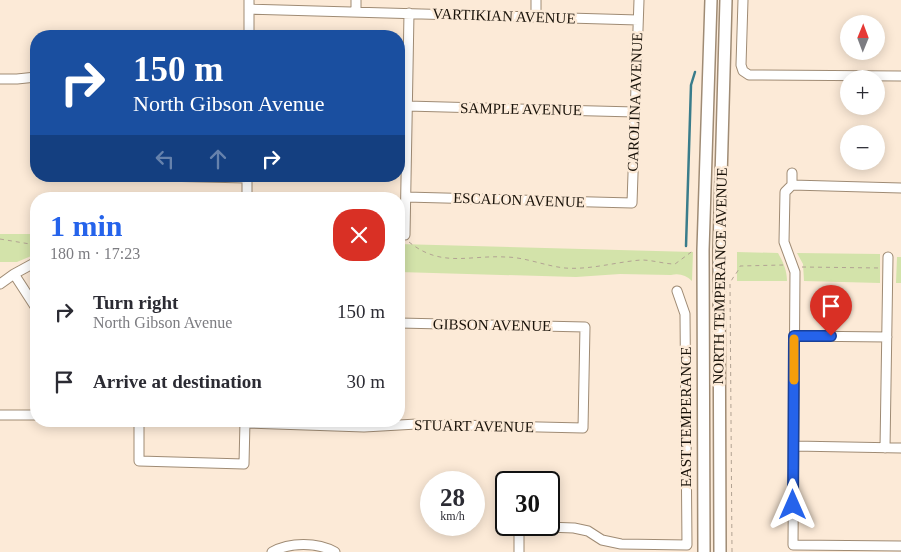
<!DOCTYPE html>
<html lang="en">
<head>
<meta charset="utf-8">
<style>
	body { margin:0; font-family:Georgia,serif; background:#f7f7f7; color:#2b2b33; height:100vh; display:flex; flex-direction:column; font-size:19px; white-space:nowrap }
	* { box-sizing:border-box; margin:0 }
	p { font-size:16px; color:#7c7c81 }
	.icon { flex:none; width:28px; height:28px; fill:none; stroke:currentColor; stroke-width:2; stroke-linecap:round; stroke-linejoin:round }
	.map { position:relative; flex:1; overflow:hidden }
	.panel { position:absolute; left:30px; top:192px; width:375px; height:235px; display:flex; flex-direction:column; background:#fff; border-radius:20px; box-shadow:0 2px 12px #0003 }
	.panel>* { flex:none }
	.hud { position:absolute; left:30px; top:30px; width:375px; height:152px; border-radius:20px; box-shadow:0 2px 12px #0003; background:#1a4fa0; color:#fff; overflow:hidden }
	.needle { width:32px; rotate:1deg }
	.fabs { position:absolute; left:840px; top:15px; display:grid; gap:10px }
	.fabs a { display:grid; place-items:center; width:45px; height:45px; border-radius:50%; background:#fff; box-shadow:0 2px 12px #0003; font-size:25px }
	.speed { position:absolute; left:420px; top:471px; display:flex; gap:10px; font-size:25px; font-weight:700; text-align:center }
	.speed>* { display:grid; place-content:center; width:65px; height:65px; border-radius:50%; background:#fff; box-shadow:0 2px 12px #0003; line-height:1 }
	.speed small { font-size:12px; font-weight:400 }
	.speed .limit { border:2px solid #111; border-radius:8px; background:#fff; color:#111 }
	.pin { position:absolute; display:grid; place-items:center; width:42px; height:42px; color:#fff; margin:-51px -21px; border-radius:50% 50% 50% 0; rotate:-45deg; box-shadow:0 0 5px #0007 }
	.pin .icon { rotate:45deg }
	.me { position:absolute; width:55px; margin:-28px; rotate:0deg; stroke-linejoin:round; filter:drop-shadow(0 0 4px #0008) }
	.turn { display:flex; align-items:center; gap:18px; height:105px; padding:0 20px; font-size:22px }
	.turn .icon { width:65px; height:65px; stroke-width:2.5 }
	.turn b { display:block; font-size:35px; line-height:42px }
	.lanes { display:flex; align-items:center; height:48px; padding:0 20px; background:#0003; justify-content:center; gap:25px; direction:ltr }
	.lanes .off { opacity:.35 }
	.round { display:grid; place-items:center; flex:none; width:52px; height:52px; border-radius:20px; background:#f7f7f7 }
	.overview { display:flex; align-items:center; justify-content:space-between; height:85px; padding:0 20px }
	h1 { font-size:30px; font-weight:800; line-height:38px; color:#2563eb }
	ul { padding:0; list-style:none }
	li { display:flex; align-items:center; gap:15px; height:70px; padding:0 20px }
	li div { flex:1 }
	li b { display:block; font-size:19px }
	li em { font-style:normal }
	.map>svg:first-child { display:block }
</style>
</head>
<body>
<div class="map">
<svg width="901" height="552" viewBox="0 0 901 552">
	<rect width="100%" height="100%" fill="#fcead7"/>
	<!-- green -->
	<path fill="#d3e3aa" d="M0,234h36v20l-19,8h-17z
		M399,244l294,8 -1,29c-6,-6 -13,-8 -21,-6l-51,-1 -44,3 -177,-5z
		M737,252l41,1c5,9 9,17 9,28h-50z
		M797,253l83,1v29l-76,-2 -1,-17z
		M897,257h4v26h-5z"/>
	<g fill="none" stroke-linecap="round" stroke-linejoin="round">
		<!-- stream -->
		<path stroke="#397c8b" stroke-width="2.5" d="M686,246l5,-161 4,-13"/>
		<!-- minor casing -->
		<g stroke="#9f8b74" stroke-width="11">
			<path id="minor" d="M743,0l-2,65 2,6 6,4 152,1
				M249,9l389,11
				M356,11v-11
				M536,16v-16
				M249,36v-36
				M0,79h17l19,-2
				M407,106l228,6
				M792,173v12
				M160,176l87,2
				M792,185l-7,7 -1,50 11,30 -2,273 108,1
				M792,185l109,3
				M406,197l226,6 7,-203
				M247,199v-23
				M399,235h6l4,-222
				M14,274l22,34
				M0,284l14,-10 22,-12
				M794,336l93,1
				M0,415h36
				M139,421v40l105,3 1,-43
				M245,423l119,4 53,-3 166,4 2,-101 -186,-4
				M794,446l107,2
				M885,448l3,-191
				M272,552c18,-10 45,-10 63,0
				M519,552v-26l55,2 14,3 14,9 19,4 66,1 -2,-231 -8,-23"/>
		</g>
		<!-- major casing -->
		<g stroke="#9f8b74" stroke-width="14">
			<path id="major" d="M704,552l-1,-302 8,-250
				M720,552l-1,-303 7,-249"/>
		</g>
		<!-- path -->
		<path stroke="#b2a393" stroke-width="1" stroke-dasharray="4 4" stroke-linecap="butt" d="M0,239l36,6
			M409,242c32,26 60,13 96,15 20,0 40,9 60,11 25,2 51,-6 76,-8 12,0 23,4 34,4l19,-14
			M802,267l79,1
			M732,552l-2,-268c2,-7 8,-11 10,-18l43,-1"/>
		<!-- minor -->
		<use href="#minor" stroke="#fff" stroke-width="9"/>
		<!-- major -->
		<use href="#major" stroke="#fff" stroke-width="11"/>
	</g>
	<g fill="none" stroke-linecap="round" stroke-linejoin="round">
		<!-- route casing -->
		<g stroke="#184099" stroke-width="12">
			<path id="route" d="M793,505l1,-169h37"/>
		</g>
		<!-- route -->
		<use href="#route" stroke="#2563eb" stroke-width="9"/>
		<!-- slow -->
		<path stroke="#f59e0b" stroke-width="9" d="M794,339v41"/>
	</g>
	<g text-anchor="middle" stroke-width="5" stroke-linejoin="round" paint-order="stroke">
		<!-- street labels -->
		<g font-size="15" fill="#191209" stroke="#fcead7">
			<text transform="translate(504 16) rotate(2)" y="5">VARTIKIAN AVENUE</text>
			<text transform="translate(635 102) rotate(-88)" y="5">CAROLINA AVENUE</text>
			<text transform="translate(521 109) rotate(1)" y="5">SAMPLE AVENUE</text>
			<text transform="translate(519 200) rotate(2)" y="5">ESCALON AVENUE</text>
			<text transform="translate(720 276) rotate(-89)" y="5">NORTH TEMPERANCE AVENUE</text>
			<text transform="translate(492 325) rotate(1)" y="5">GIBSON AVENUE</text>
			<text transform="translate(686 417) rotate(-90)" y="5">EAST TEMPERANCE</text>
			<text transform="translate(474 426) rotate(1)" y="5">STUART AVENUE</text>
		</g>
	</g>
</svg>
<div class="fabs">
<a><svg class="needle" viewBox="-14 -14 28 28"><path d="M0-13l5 13h-10z" fill="#e53935"/><path d="M0 13l5-13h-10z" fill="#7c7c81"/></svg></a>
<a>+</a>
<a>−</a>
</div>
<div class="speed"><div>28<small>km/h</small></div><div class="limit">30</div></div>
<div class="pin" style="left:831px;top:336px;background:#d93025"><svg class="icon" aria-label="arrive" viewBox="0 0 24 24"><path d="M6 21V4h12l-3 4 3 4H6"/></svg></div>
<svg class="me" style="left:793px;top:505px" viewBox="-20 -20 40 40"><path d="M0-17L14 15 0 8-14 15z" fill="#2563eb" stroke="#fff" stroke-width="4"/></svg>
<div class="hud">
<div class="turn"><svg class="icon" aria-label="right" viewBox="0 0 24 24"><path d="M7 20v-9h11M14 6l5 5-5 5"/></svg><div><b>150 m</b>North Gibson Avenue</div></div>
<div class="lanes"><svg class="icon off" aria-label="left" viewBox="0 0 24 24"><path d="M17 20v-9H6M10 6l-5 5 5 5"/></svg><svg class="icon off" aria-label="ahead" viewBox="0 0 24 24"><path d="M12 20V5M6 11l6-6 6 6"/></svg><svg class="icon" aria-label="right" viewBox="0 0 24 24"><path d="M7 20v-9h11M14 6l5 5-5 5"/></svg></div>
</div>
<section class="panel">
<div class="overview"><div><h1>1 min</h1><p>180 m · 17:23</p></div><a class="round" style="background:#d93025;color:#fff"><svg class="icon" aria-label="close" viewBox="0 0 24 24"><path d="M6 6l12 12M18 6L6 18"/></svg></a></div>
<ul>
<li><svg class="icon" aria-label="right" viewBox="0 0 24 24"><path d="M7 20v-9h11M14 6l5 5-5 5"/></svg><div><b>Turn right</b><p>North Gibson Avenue</p></div><em>150 m</em></li>
<li><svg class="icon" aria-label="arrive" viewBox="0 0 24 24"><path d="M6 21V4h12l-3 4 3 4H6"/></svg><div><b>Arrive at destination</b></div><em>30 m</em></li>
</ul>
</section>
</div>
</body>
</html>
